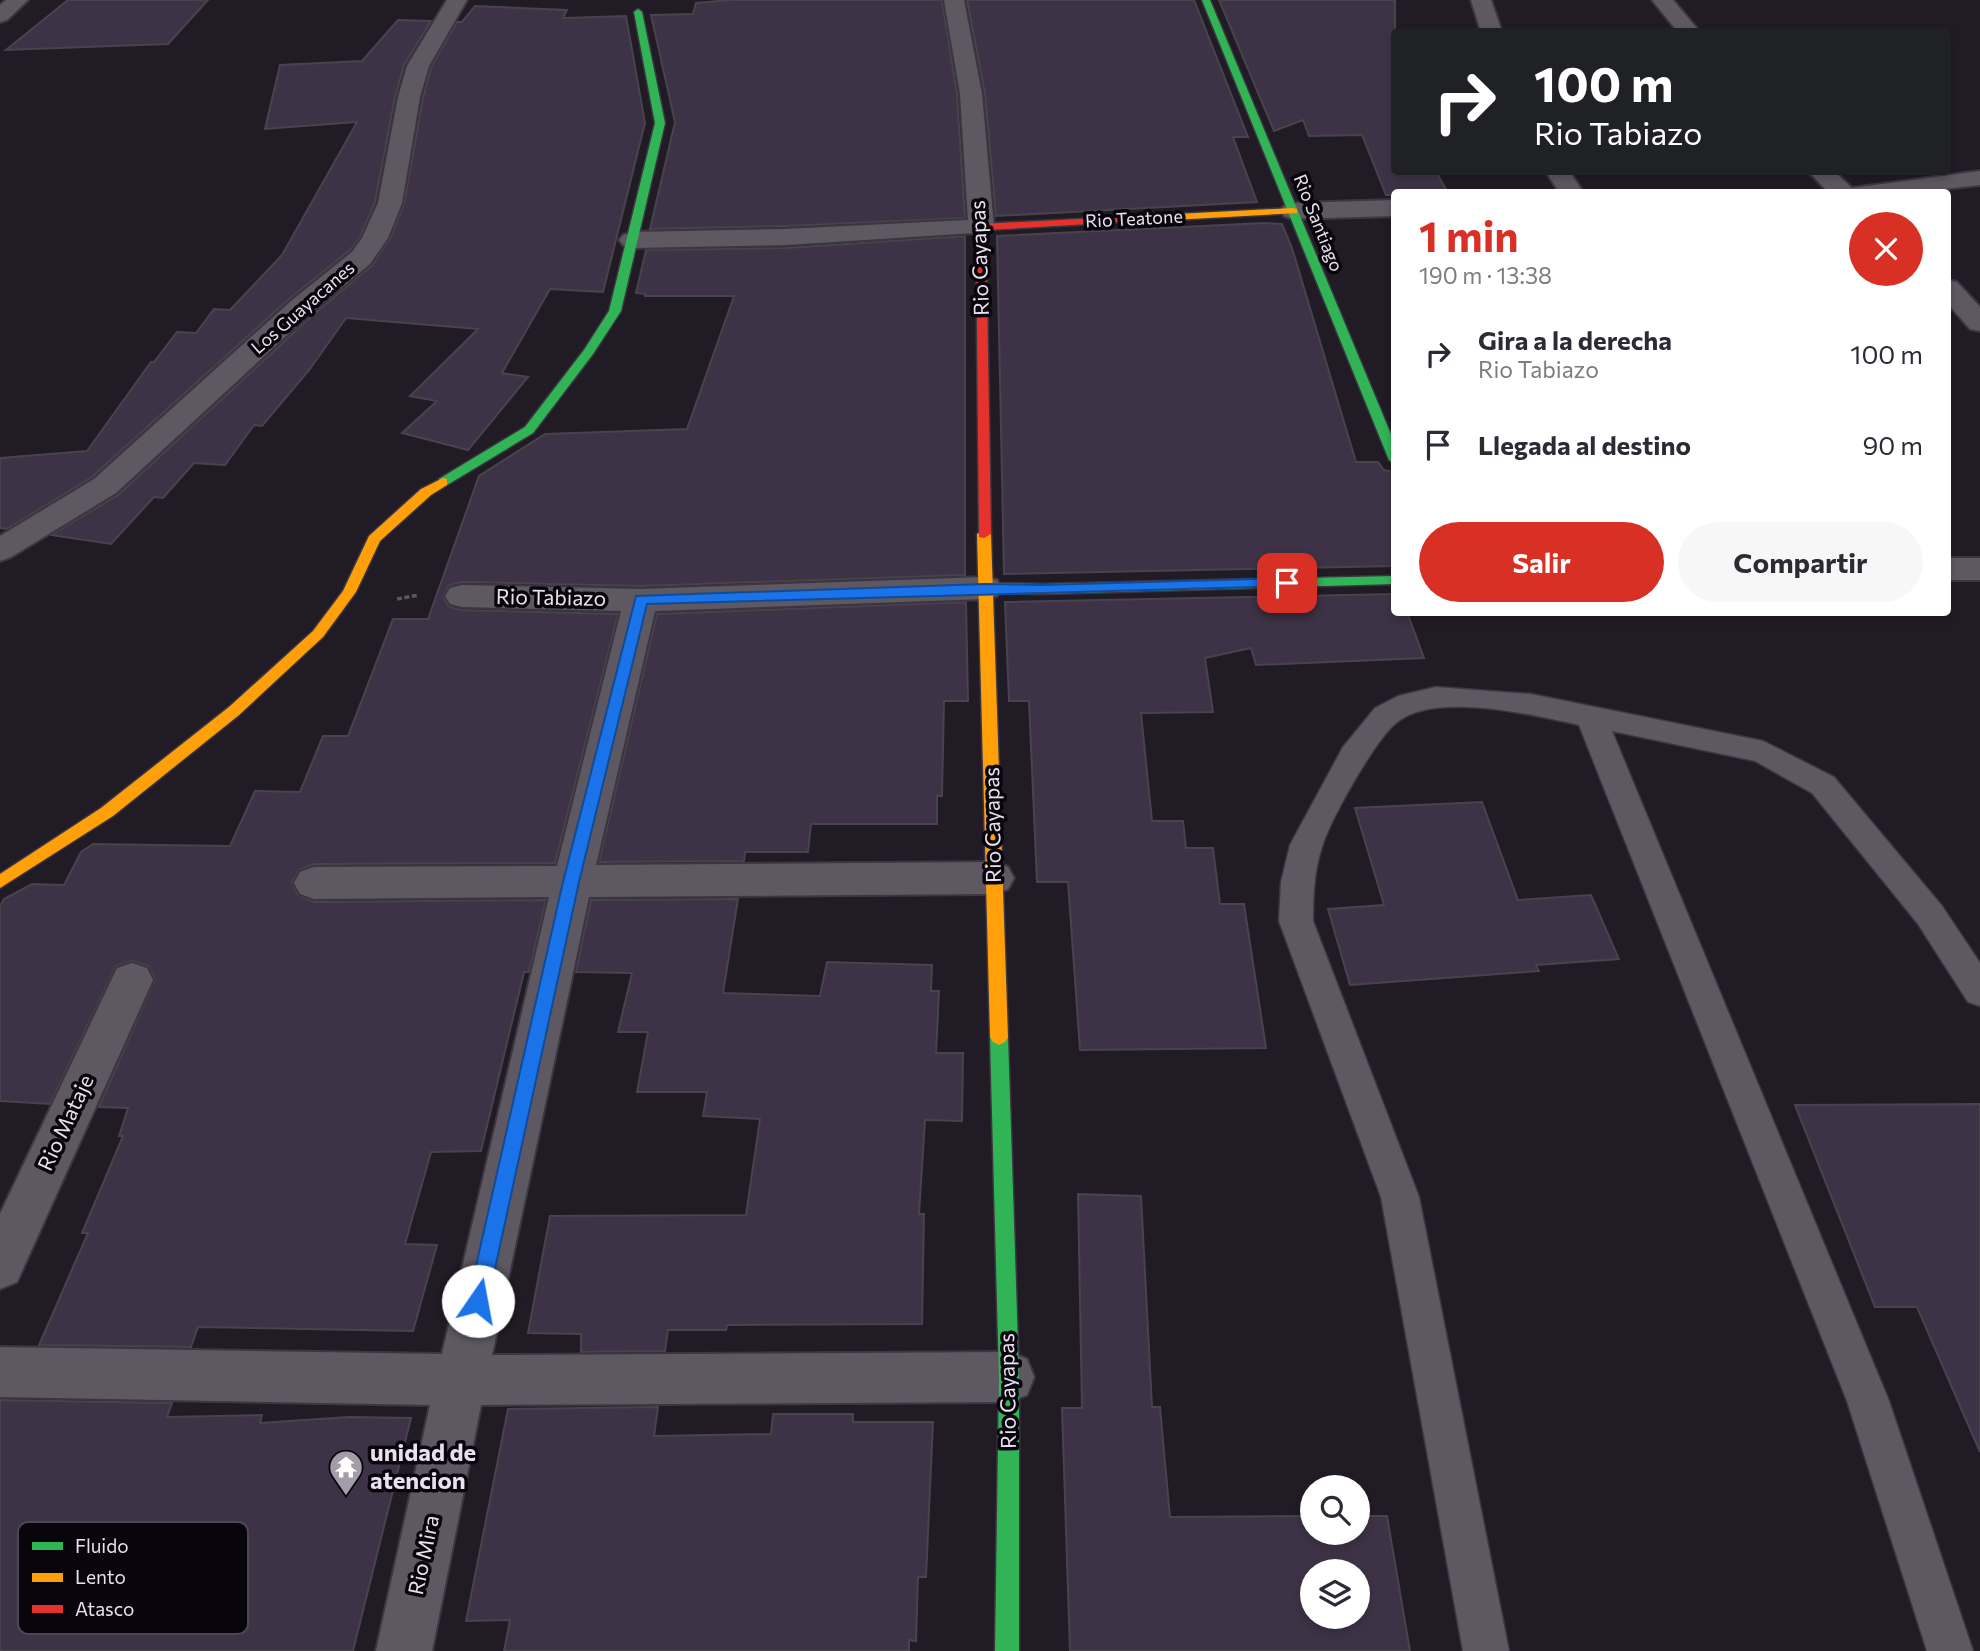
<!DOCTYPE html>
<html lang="es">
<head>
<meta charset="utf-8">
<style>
	body { margin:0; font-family:Commissioner,sans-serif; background:#f7f7f7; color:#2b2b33; height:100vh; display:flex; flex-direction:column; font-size:26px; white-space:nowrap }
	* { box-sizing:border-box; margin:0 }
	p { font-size:23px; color:#7c7c81 }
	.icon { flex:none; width:38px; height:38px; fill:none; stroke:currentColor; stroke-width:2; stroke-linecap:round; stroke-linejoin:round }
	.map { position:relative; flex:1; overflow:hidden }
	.sheet { position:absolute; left:1391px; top:189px; width:560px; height:427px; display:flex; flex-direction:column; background:#fff; border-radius:7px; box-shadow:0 4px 10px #0003 }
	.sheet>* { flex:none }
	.hud { position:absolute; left:1391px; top:28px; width:560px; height:147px; border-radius:7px; box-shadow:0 4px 10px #0003; background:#202124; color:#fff; overflow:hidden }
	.tools { position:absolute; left:1300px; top:1475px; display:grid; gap:14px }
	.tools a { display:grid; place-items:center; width:70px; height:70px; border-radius:50%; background:#fff; box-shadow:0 4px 10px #0003; font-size:35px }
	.pin { position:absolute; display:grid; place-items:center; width:60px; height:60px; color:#fff; margin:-30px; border-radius:14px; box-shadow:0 4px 10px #0006 }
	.me { position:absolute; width:77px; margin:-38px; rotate:12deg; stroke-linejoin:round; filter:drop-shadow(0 0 5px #0008) }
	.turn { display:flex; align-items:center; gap:24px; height:147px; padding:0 28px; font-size:32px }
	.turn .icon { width:91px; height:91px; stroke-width:2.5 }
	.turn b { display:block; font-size:49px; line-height:60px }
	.round { display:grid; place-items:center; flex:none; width:74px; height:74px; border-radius:37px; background:#f7f7f7 }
	.overview { display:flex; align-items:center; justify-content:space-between; height:119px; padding:0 28px }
	h1 { font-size:42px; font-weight:700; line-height:52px; color:#d93025 }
	.action { display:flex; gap:14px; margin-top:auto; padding:14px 28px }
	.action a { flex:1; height:80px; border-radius:42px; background:#d93025; color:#fff; font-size:28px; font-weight:700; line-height:80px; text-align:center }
	.action a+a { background:#f7f7f7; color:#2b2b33 }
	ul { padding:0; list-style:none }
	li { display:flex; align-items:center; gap:21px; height:91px; padding:0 28px }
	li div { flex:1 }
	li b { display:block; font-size:26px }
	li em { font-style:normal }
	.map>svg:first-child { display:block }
</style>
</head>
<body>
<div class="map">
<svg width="1980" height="1651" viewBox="0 0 1980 1651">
	<rect width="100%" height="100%" fill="#211b26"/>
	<!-- building -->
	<path fill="#3e3346" stroke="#48434c" stroke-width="2" fill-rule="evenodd" d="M68,0h140l-40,44 -162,6z
		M730,0h212l15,94 8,124 -179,8 -136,3 25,-107 -24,-107 42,-1 3,-11z
		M967,0h227l54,137h-15l24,65 -261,14 -11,-122z
		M1219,0h176v172h41l11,19 -52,1v3h-9l-24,-60 -53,1 -6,-16 -29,11z
		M475,6l92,4 -4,8 63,-2 19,107 -42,169 -53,-3 -48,84 26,4 -60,73 -66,-17 35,-32 -27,-5 68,-67 -132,-11 -36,51 -48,57 -8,-1 -29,40 -31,-2 -31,35 -9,-1 -43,47 -60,-9 67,-40 195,-180 59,-50 18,-26 14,-35 19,-106 8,-31 26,-45h5z
		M398,20l33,1 -27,44 -9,32 -20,105 -15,35 -10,13 -61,49 -197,178 -85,52 -7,-1v-70l87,-7 64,-89h3l23,-30 19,1 18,-24 16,1 52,-55 75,-133 -92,7 15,-64 82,-4z
		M1264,223l18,1 10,24 64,214h22l6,8 11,2v94l-391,8 -7,-338z
		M965,236v339l-324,11 -179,-4 -13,3 -6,12 6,10 12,3 157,4 -63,249 -241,1 -15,6 -7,12 6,13 16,7 232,-2 -17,72h-5l-43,179 -50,1 -26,92 32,1 -24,86 -215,-4 -7,20 -152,-2 49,-112h-6l41,-97h-4l9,-28 -29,-1 56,-128 -7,-13 -15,-5 -17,5 -66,138 -50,-3v-195l4,-7 28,-15 32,1 17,-33 12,-8 137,2 25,-55 45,1 23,-56h25l45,-117h35l51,-143 66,-42 142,-5 47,-133h-89v-2l-9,-1 10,-43 140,-2z
		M1395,594v18h12l17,46 -168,7 -5,-17 -46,10 8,54 -72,1 11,108h31l3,27h27l7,56h24l22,144 -186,2 -12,-168h-31l-8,-181h-20l-4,-99z
		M966,602l2,99h-24l-2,95h-5v28h-126l-3,28h-63l-1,9 -145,1 58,-248z
		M1482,802l36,98 73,-5 28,64 -83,6 3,6 -189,14 -22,-76 56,-4 -29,-97z
		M738,899l-15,94 97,3 7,-34 105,3 -1,26h8l-3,62h27l-1,68 -37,-1 -6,94h5l-2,110 -195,1 -1,5h-58l-3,21 -84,1v-18l-53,-1 22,-117 196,-1 14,-96 -57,-3 4,-24h-70l11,-60h-30l14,-59 -56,-1 15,-72z
		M1980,1104v348l-63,-145h-42l-80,-202z
		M1078,1194l63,2 11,211h8l10,110 142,-1v17h46v-17h29l23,135h-340l-8,-243h20zM1312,1572h46v45h-46z
		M0,1400l172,3 -5,14 95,-2 -2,8 89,-6 62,1 -58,233h-353z
		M658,1407l-4,29 117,-2 2,-20h80v8h80l-7,155h-8l-2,64 -7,-1v11h-405l6,-31 -44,1 42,-212z"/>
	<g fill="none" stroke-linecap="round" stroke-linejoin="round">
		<!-- lane casing -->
		<g stroke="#3b3640" stroke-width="3">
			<path id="lane" d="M1436,687l95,7 232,47 71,36 108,129 38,57v43l-12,-4 -50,-78 -106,-131 -57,-32 -143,-30 277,670 84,250h-46l-80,-250 -268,-676c-45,-10 -115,-26 -159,-14 -8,2 -18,7 -24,12 -21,17 -66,97 -74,124 -8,24 -9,49 -9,74l106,276 90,454h-46l-82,-454 -102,-276 2,-39 9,-37 53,-98 32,-39 23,-12z"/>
		</g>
		<!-- street casing -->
		<g stroke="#3b3640" stroke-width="4">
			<path id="street" d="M6,0h22l-21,20 -7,2v-17z
				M447,0h20l-38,66 -9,31 -18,106 -14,35 -18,26 -59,49 -195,180 -105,64 -11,4v-25l94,-57 197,-178 61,-49 10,-14 16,-35 20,-106 9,-31z
				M944,0h20l18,94 12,133 -4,5 -204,13 -154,3 -9,-3 -4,-5 4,-5 9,-3 154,-3 182,-9 -8,-126z
				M1471,0h20l11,32h-21z
				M1652,0h21l27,32h-22z
				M1980,171v14l-61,7h-91l-19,-20h26l17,16z
				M1546,172h24l13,20h-24z
				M1395,200v16l-102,3 -9,-3 -4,-5 4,-5 9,-3z
				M1948,280l9,2 23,25v24l-10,-2 -22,-25z
				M1948,558h32v22h-32z
				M985,577l12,3 5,8 -5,8 -12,3 -330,12 -59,254 398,-3 14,5 6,11 -6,11 -14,5 -405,3 -97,458 517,-3 18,7 7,18 -7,18 -18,7 -528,3 -49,246h-56l54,-246 -430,-8v-50l442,7 107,-457 -235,2 -14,-5 -6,-11 6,-11 14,-5 243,-1 64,-255 -159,-4 -12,-3 -5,-8 5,-8 12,-3 179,4z
				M132,963l15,5 6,12 -136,302 -17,7v-75l117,-246z"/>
		</g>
		<!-- fast casing -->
		<g stroke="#3b3640" stroke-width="3">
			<path id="fast" d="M1202,0h8l185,444v20l-6,-4z
				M638,9l4,3 23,111 -44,188 -28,43 -60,79 -86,52h-8v-6l86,-52 59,-77 25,-39 46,-188 -21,-111z
				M1395,576v8l-352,10 -58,-1 -7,-5 7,-5 58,1z
				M999,1029l6,3 3,5 11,340v274h-24l4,-274 -9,-340 3,-5z"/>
		</g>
		<!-- slow casing -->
		<g stroke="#3b3640" stroke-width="3">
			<path id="slow" d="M1293,208l4,1v4l-160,9 -5,-3 5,-3z
				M443,478l4,1v6l-16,10 -51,46 -24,51 -33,45 -84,78 -126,101 -113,72v-14l101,-66 128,-101 84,-76 30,-40 26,-55 52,-47z
				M984,530l7,4 17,503 -3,5 -6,3 -6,-3 -3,-5 -13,-503z"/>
		</g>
		<!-- jam casing -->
		<g stroke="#3b3640" stroke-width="3">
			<path id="jam" d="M1137,216l5,3 -1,2 -155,9 5,304 -7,4 -5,-1 -3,-310 5,-3z"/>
		</g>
		<!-- path -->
		<path stroke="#5c5761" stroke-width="3.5" stroke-dasharray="5 2.5" stroke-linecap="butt" d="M397,599l22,-4"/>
		<!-- lane -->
		<use href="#lane" fill="#5d5862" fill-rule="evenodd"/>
		<!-- street -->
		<use href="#street" fill="#5d5862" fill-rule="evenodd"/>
		<!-- fast -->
		<use href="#fast" fill="#30b455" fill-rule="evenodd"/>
		<!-- slow -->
		<use href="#slow" fill="#ff9f0a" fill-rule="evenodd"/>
		<!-- jam -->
		<use href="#jam" fill="#e5322d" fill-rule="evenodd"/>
	</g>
	<!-- route -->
	<path fill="#1a73e8" stroke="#114b97" stroke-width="2" d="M1287,578l6,5 -2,3 -644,18 -68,278 -91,419 -3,7 -7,3 -7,-3 -3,-7 95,-419 73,-286 349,-12 58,1z"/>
	<!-- icons -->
	<defs>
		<g id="temple-pin" transform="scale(1.75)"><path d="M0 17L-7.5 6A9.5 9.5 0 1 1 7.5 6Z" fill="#a39ca9" stroke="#09050d"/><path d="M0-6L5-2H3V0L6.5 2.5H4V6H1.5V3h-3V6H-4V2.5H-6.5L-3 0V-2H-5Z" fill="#fff"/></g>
	</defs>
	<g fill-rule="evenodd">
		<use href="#temple-pin" x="346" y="1467"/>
	</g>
	<g text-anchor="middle" stroke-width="7" stroke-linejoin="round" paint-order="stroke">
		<!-- far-street labels -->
		<g font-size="18" fill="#e9e1f0" stroke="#09050d">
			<text transform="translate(1134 219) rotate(-3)" y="6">Rio Teatone</text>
			<text transform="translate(1318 223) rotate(68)" y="6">Rio Santiago</text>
			<text transform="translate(303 308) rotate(-41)" y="6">Los Guayacanes</text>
		</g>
		<!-- street labels -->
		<g font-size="21" fill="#e9e1f0" stroke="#09050d">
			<text transform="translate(980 258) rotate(-92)" y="7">Rio Cayapas</text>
			<text transform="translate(551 598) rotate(1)" y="7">Rio Tabiazo</text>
			<text transform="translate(993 825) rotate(-91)" y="7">Rio Cayapas</text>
			<text transform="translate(66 1123) rotate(-65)" y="7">Rio Mataje</text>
			<text transform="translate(1008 1391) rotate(-91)" y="7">Rio Cayapas</text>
			<text transform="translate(424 1555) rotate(-78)" y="7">Rio Mira</text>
		</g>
		<!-- near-poi labels -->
		<g font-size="24" font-weight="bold" fill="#e9e1f0" stroke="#09050d" text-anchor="start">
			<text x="370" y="1461">unidad de<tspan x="370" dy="28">atencion</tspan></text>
		</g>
	</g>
	<!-- legend -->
	<rect x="18" y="1522" width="230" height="112" rx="10" fill="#09050d" stroke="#4c4751" stroke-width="2"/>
	<rect x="32" y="1542" width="31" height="8" fill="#30b455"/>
	<rect x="32" y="1573" width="31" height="9" fill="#ff9f0a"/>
	<rect x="32" y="1605" width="31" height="8" fill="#e5322d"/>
	<g font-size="19" fill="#e9e1f0">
		<text x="75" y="1553">Fluido</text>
		<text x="75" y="1584">Lento</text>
		<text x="75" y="1616">Atasco</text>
	</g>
</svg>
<div class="tools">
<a><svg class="icon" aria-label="search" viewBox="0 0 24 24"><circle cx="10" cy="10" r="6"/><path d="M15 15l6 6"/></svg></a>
<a><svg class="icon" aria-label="layers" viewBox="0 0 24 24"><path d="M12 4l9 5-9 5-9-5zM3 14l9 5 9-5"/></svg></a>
</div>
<div class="pin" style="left:1287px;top:583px;background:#d93025"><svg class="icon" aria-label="arrive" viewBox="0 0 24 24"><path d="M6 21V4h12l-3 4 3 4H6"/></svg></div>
<svg class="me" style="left:478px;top:1301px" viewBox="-20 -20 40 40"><circle r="19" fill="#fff"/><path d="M0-13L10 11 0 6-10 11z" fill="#1a73e8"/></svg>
<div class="hud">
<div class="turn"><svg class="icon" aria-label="right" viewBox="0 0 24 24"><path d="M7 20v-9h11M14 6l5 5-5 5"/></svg><div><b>100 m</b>Rio Tabiazo</div></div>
</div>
<section class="sheet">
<div class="overview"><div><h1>1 min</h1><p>190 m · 13:38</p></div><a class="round" style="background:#d93025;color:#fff"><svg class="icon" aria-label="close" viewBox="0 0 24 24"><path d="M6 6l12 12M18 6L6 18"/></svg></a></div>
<ul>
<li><svg class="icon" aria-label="right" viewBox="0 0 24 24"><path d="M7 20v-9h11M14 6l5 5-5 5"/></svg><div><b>Gira a la derecha</b><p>Rio Tabiazo</p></div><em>100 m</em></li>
<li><svg class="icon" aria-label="arrive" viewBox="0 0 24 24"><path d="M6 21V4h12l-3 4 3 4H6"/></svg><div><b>Llegada al destino</b></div><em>90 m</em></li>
</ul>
<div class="action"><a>Salir</a><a>Compartir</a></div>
</section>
</div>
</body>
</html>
